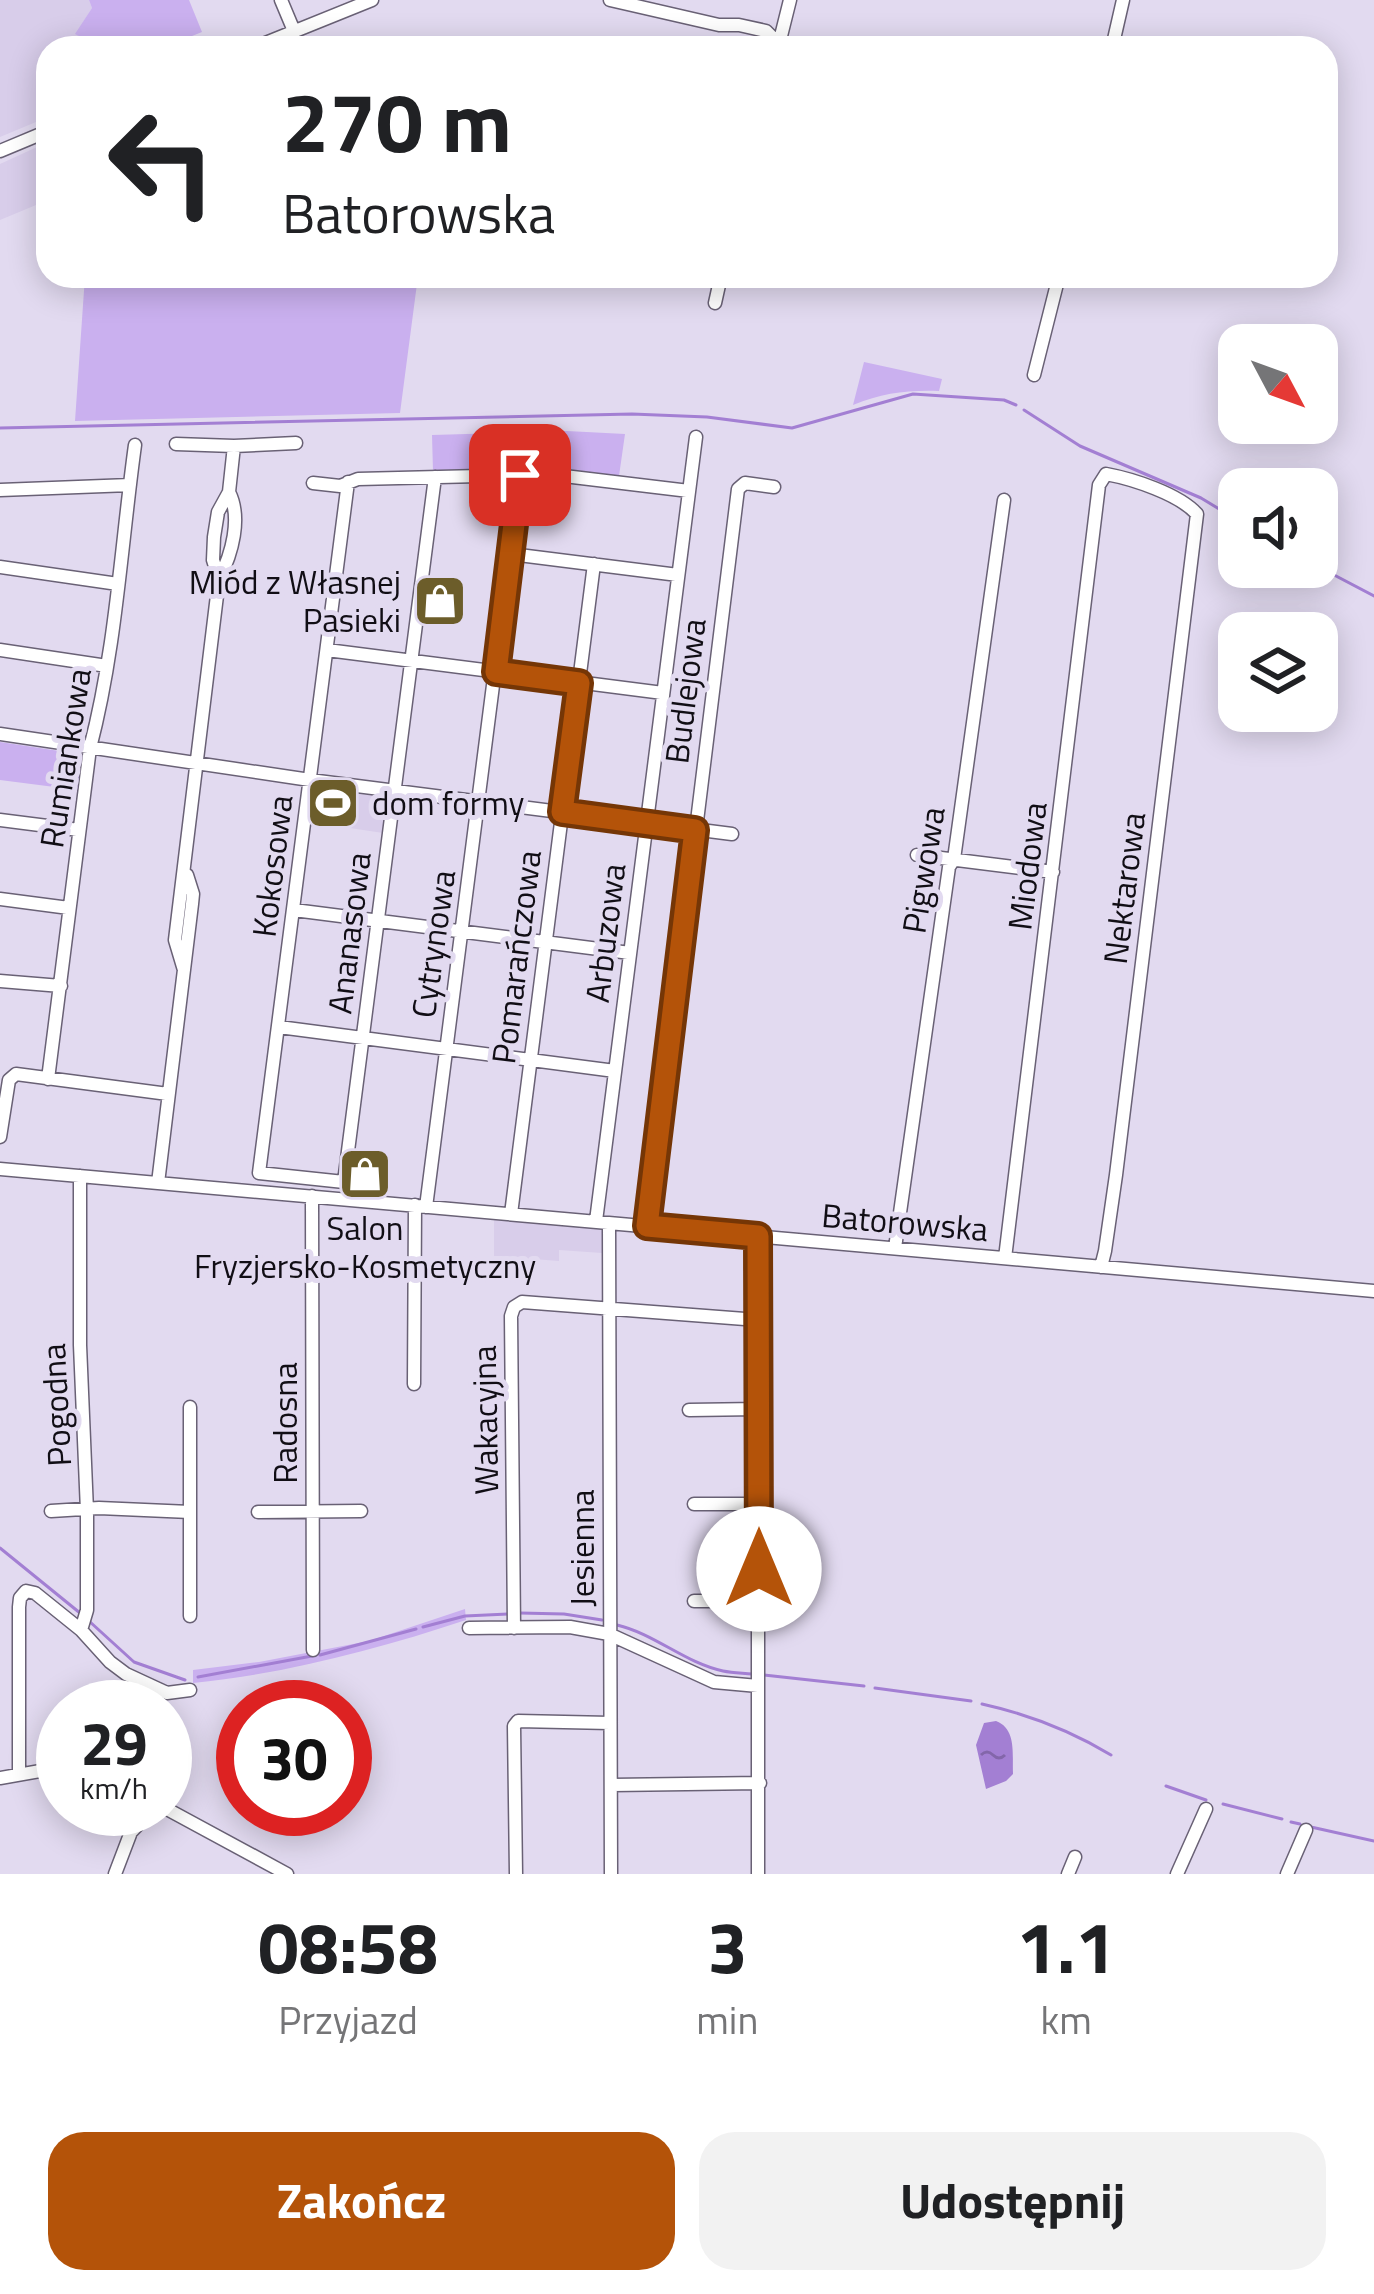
<!DOCTYPE html>
<html lang="pl">
<head>
<meta charset="utf-8">
<style>
	body { margin:0; font-family:"Titillium Web",sans-serif; background:#f2f2f2; color:#202124; height:100vh; display:flex; flex-direction:column; font-size:45px; white-space:nowrap }
	* { box-sizing:border-box; margin:0 }
	p { font-size:39px; color:#757577 }
	.icon { flex:none; width:66px; height:66px; fill:none; stroke:currentColor; stroke-width:2; stroke-linecap:round; stroke-linejoin:round }
	.map { position:relative; height:1874px; overflow:hidden }
	.sheet { display:flex; flex-direction:column; background:#fff; flex:1 }
	.sheet>* { flex:none }
	.top-card { position:absolute; left:36px; top:36px; width:1302px; height:252px; border-radius:36px; box-shadow:0 6px 30px #0003; background:#fff; color:#202124; overflow:hidden }
	.needle { width:78px; rotate:131deg }
	.tools { position:absolute; left:1218px; top:324px; display:grid; gap:24px }
	.tools a { display:grid; place-items:center; width:120px; height:120px; border-radius:24px; background:#fff; box-shadow:0 6px 30px #0003; font-size:60px }
	.speed { position:absolute; left:36px; top:1680px; display:flex; gap:24px; font-size:60px; font-weight:700; text-align:center }
	.speed>* { display:grid; place-content:center; width:156px; height:156px; border-radius:50%; background:#fff; box-shadow:0 6px 30px #0003; line-height:1 }
	.speed small { font-size:30px; font-weight:400 }
	.speed .limit { border:18px solid #d22; background:#fff; color:#111 }
	.pin { position:absolute; display:grid; place-items:center; width:102px; height:102px; color:#fff; margin:-51px; border-radius:24px; box-shadow:0 6px 18px #0006 }
	.me { position:absolute; width:132px; margin:-66px; rotate:0deg; stroke-linejoin:round; filter:drop-shadow(0 0 9px #0008) }
	.turn { display:flex; align-items:center; gap:42px; height:252px; padding:0 48px; font-size:54px }
	.turn .icon { width:156px; height:156px; stroke-width:2.5 }
	.turn b { display:block; font-size:84px; line-height:102px }
	.eta { display:flex; justify-content:space-evenly; align-items:center; height:204px; text-align:center }
	.eta b { font-size:72px; font-weight:700; line-height:84px }
	.primary-button { display:flex; gap:24px; margin-top:auto; padding:24px 48px }
	.primary-button a { flex:1; height:138px; border-radius:36px; background:#b45309; color:#fff; font-size:48px; font-weight:700; line-height:138px; text-align:center }
	.primary-button a+a { background:#f2f2f2; color:#202124 }
	.map>svg:first-child { display:block }
</style>
</head>
<body>
<div class="map">
<svg width="1374" height="1874" viewBox="0 0 1374 1874">
	<defs>
		<pattern id="water-ripples" width="26" height="14" patternUnits="userSpaceOnUse" patternTransform="scale(3)"><rect width="26" height="14" fill="#a37fd3"/><path d="M2 4q2-2 4 0t4 0M15 11q2-2 4 0t4 0" fill="none" stroke="#8366aa"/></pattern>
	</defs>
	<rect width="100%" height="100%" fill="#e2daf0"/>
	<!-- built -->
	<path fill="#d8cdea" d="M0,0h89l3,8 -16,26 26,14h-54v69l-48,20z
		M48,142v58l-48,20v-56z
		M318,789l65,8 4,3 -4,33 -73,-11 5,-30z
		M494,1219l109,9 -1,25 -43,-3v11l-65,-5z"/>
	<!-- green -->
	<path fill="#cab0ef" d="M89,0h100l13,32 -40,16h-60l-27,-14 17,-26z
		M85,276h333l-18,137 -325,8z
		M864,362l78,17 -3,12c-32,-1 -56,2 -86,14z
		M567,431l58,3 -6,42 -97,-13 -11,6 -78,2 -1,-36z
		M0,742l79,12 3,3 -4,33 -78,-10z
		M465,1609l1,11c-87,29 -182,54 -273,63v-13l66,-8 110,-21z"/>
	<!-- water -->
	<path fill="url(#water-ripples)" d="M996,1721c21,8 16,34 17,53l-7,7 -20,8 -10,-44 8,-22z"/>
	<g fill="none" stroke-linecap="round" stroke-linejoin="round">
		<!-- stream -->
		<path stroke="#a37fd3" stroke-width="3" d="M1024,410l56,36 121,52 38,23
			M0,428l632,-14 75,3 85,11 121,-34 91,6 12,5
			M1317,566l57,30
			M0,1548l80,65
			M520,1613l44,1 38,6
			M89,1621l45,41 51,18
			M617,1625c38,9 68,38 106,46 10,2 20,2 29,3
			M423,1627l42,-11 43,-2
			M320,1655l96,-26
			M764,1675l100,11
			M198,1677l114,-21
			M875,1688l96,13
			M982,1704c45,10 89,27 129,51
			M1166,1786l40,14
			M1223,1804l59,15
			M1291,1822l9,2
			M1311,1827l63,14"/>
		<!-- minor casing -->
		<g stroke="#696175" stroke-width="15">
			<path id="minor" d="M281,0l13,31
				M610,0l109,25h20l27,6 6,6 9,2
				M253,48l119,-48
				M778,48l12,-48
				M1112,48l11,-48
				M0,151l48,-20
				M715,303l6,-27
				M1034,375l25,-99
				M176,444l58,2 62,-3
				M348,482l-89,691 85,9 91,-705
				M313,483l27,3 18,-7 162,-4 11,-3 158,19
				M0,490l130,-5
				M511,554l167,21
				M0,567l118,17
				M219,579l-6,-19 1,-23 4,-25 11,-20 5,-46
				M0,650l107,16
				M327,650l336,43
				M0,734l310,46 422,54
				M0,820l79,10
				M917,855l136,17
				M0,899l69,9
				M294,910l336,43
				M184,970l-9,-30 44,-361c13,-25 23,-61 10,-87
				M0,981l61,5
				M279,1027l336,44
				M48,1079l42,-331c26,-99 31,-202 45,-303
				M0,1137l9,-57 7,-6 152,20
				M0,1169l1374,122
				M80,1176v169l7,166v99l-6,20
				M158,1183l34,-279 1,-10 -6,-19
				M312,1196l1,454
				M426,1207l94,-732
				M511,1214l83,-650
				M596,1221l100,-784
				M609,1223l2,651
				M647,1226l91,-737 7,-6 29,4
				M758,1236v638
				M895,1248l54,-381 5,-8 50,-359
				M1005,1258l94,-773 7,-11c27,5 73,20 91,40l-81,661 -11,76 -4,16
				M414,1384l1,-179
				M689,1410l69,-1
				M694,1504h65
				M51,1511l48,-3 91,4
				M258,1512l103,-1
				M694,1601h65
				M190,1616v-209
				M469,1628l101,-1 39,7 105,48 44,4
				M514,1628l-3,-312 3,-9 8,-5 236,18
				M19,1774v-167l1,-9 6,-7 9,2 46,37 29,32 16,12 41,19 23,-3
				M0,1778l63,-11
				M612,1785l148,-2
				M165,1808l122,66
				M115,1874l16,-42 22,-23
				M516,1874l-2,-148 4,-5 92,2
				M1068,1874l7,-17
				M1177,1874l29,-65
				M1287,1874l19,-44"/>
		</g>
		<!-- minor -->
		<use href="#minor" stroke="#fff" stroke-width="12"/>
	</g>
	<g fill="none" stroke-linecap="round" stroke-linejoin="round">
		<!-- route casing -->
		<g stroke="#753606" stroke-width="30">
			<path id="route" d="M520,475l-24,197 83,11 -17,129 133,18 -48,396 111,10 1,333"/>
		</g>
		<!-- route -->
		<use href="#route" stroke="#b45309" stroke-width="21"/>
	</g>
	<!-- icons -->
	<defs>
		<g id="shop-square" transform="scale(2.7)"><rect x="-9" y="-9" width="18" height="18" rx="4" fill="#6c5d2a" stroke="#e2daf0"/><path d="M-5-2.5h2.3a2.7 3.5 0 0 1 5.4 0H5L5.5 6h-11ZM-1.5-2.5h3a1.5 2.3 0 0 0-3 0Z" fill="#fff"/></g>
		<g id="stadium-square" transform="scale(2.7)"><rect x="-9" y="-9" width="18" height="18" rx="4" fill="#6c5d2a" stroke="#e2daf0"/><path d="M0-5a6.5 5 0 1 0 0 10a6.5 5 0 1 0 0-10ZM-3.5-1.8h7v3.6h-7Z" fill="#fff"/></g>
	</defs>
	<g fill-rule="evenodd">
		<use href="#shop-square" x="440" y="601"/>
		<use href="#stadium-square" x="333" y="803"/>
		<use href="#shop-square" x="365" y="1174"/>
	</g>
	<g text-anchor="middle" stroke-width="10" stroke-linejoin="round" paint-order="stroke">
		<!-- poi labels -->
		<g font-size="33" fill="#110e15" stroke="#e2daf0" text-anchor="end">
			<text x="401" y="594">Miód z Własnej<tspan x="401" dy="38">Pasieki</tspan></text>
			<text x="372" y="815" text-anchor="start">dom formy</text>
			<text x="365" y="1240" text-anchor="middle">Salon<tspan x="365" dy="38">Fryzjersko-Kosmetyczny</tspan></text>
		</g>
		<!-- street labels -->
		<g font-size="33" fill="#110e15" stroke="#e2daf0">
			<text transform="translate(685 691) rotate(-83)" y="12">Budlejowa</text>
			<text transform="translate(65 758) rotate(-81)" y="12">Rumiankowa</text>
			<text transform="translate(272 866) rotate(-83)" y="12">Kokosowa</text>
			<text transform="translate(1027 866) rotate(-83)" y="12">Miodowa</text>
			<text transform="translate(923 870) rotate(-81)" y="12">Pigwowa</text>
			<text transform="translate(1124 888) rotate(-83)" y="12">Nektarowa</text>
			<text transform="translate(349 933) rotate(-83)" y="12">Ananasowa</text>
			<text transform="translate(605 933) rotate(-83)" y="12">Arbuzowa</text>
			<text transform="translate(433 944) rotate(-82)" y="12">Cytrynowa</text>
			<text transform="translate(516 957) rotate(-83)" y="12">Pomarańczowa</text>
			<text transform="translate(905 1222) rotate(5)" y="12">Batorowska</text>
			<text transform="translate(56 1405) rotate(-93)" y="12">Pogodna</text>
			<text transform="translate(485 1420) rotate(-91)" y="12">Wakacyjna</text>
			<text transform="translate(285 1423) rotate(-90)" y="12">Radosna</text>
			<text transform="translate(582 1548) rotate(-90)" y="12">Jesienna</text>
		</g>
	</g>
</svg>
<div class="tools">
<a><svg class="needle" viewBox="-14 -14 28 28"><path d="M0-13l5 13h-10z" fill="#e53935"/><path d="M0 13l5-13h-10z" fill="#757577"/></svg></a>
<a><svg class="icon" aria-label="sound" viewBox="0 0 24 24"><path d="M4 9h4l5-4v14l-5-4H4zM17 9q2 3 0 6"/></svg></a>
<a><svg class="icon" aria-label="layers" viewBox="0 0 24 24"><path d="M12 4l9 5-9 5-9-5zM3 14l9 5 9-5"/></svg></a>
</div>
<div class="speed"><div>29<small>km/h</small></div><div class="limit">30</div></div>
<div class="pin" style="left:520px;top:475px;background:#d93025"><svg class="icon" aria-label="arrive" viewBox="0 0 24 24"><path d="M6 21V4h12l-3 4 3 4H6"/></svg></div>
<svg class="me" style="left:759px;top:1569px" viewBox="-20 -20 40 40"><circle r="19" fill="#fff"/><path d="M0-13L10 11 0 6-10 11z" fill="#b45309"/></svg>
<div class="top-card">
<div class="turn"><svg class="icon" aria-label="left" viewBox="0 0 24 24"><path d="M17 20v-9H6M10 6l-5 5 5 5"/></svg><div><b>270 m</b>Batorowska</div></div>
</div>
</div>
<section class="sheet">
<div class="eta">
<div><b>08:58</b><p>Przyjazd</p></div>
<div><b>3</b><p>min</p></div>
<div><b>1.1</b><p>km</p></div>
</div>
<div class="primary-button"><a>Zakończ</a><a>Udostępnij</a></div>
</section>
</body>
</html>
